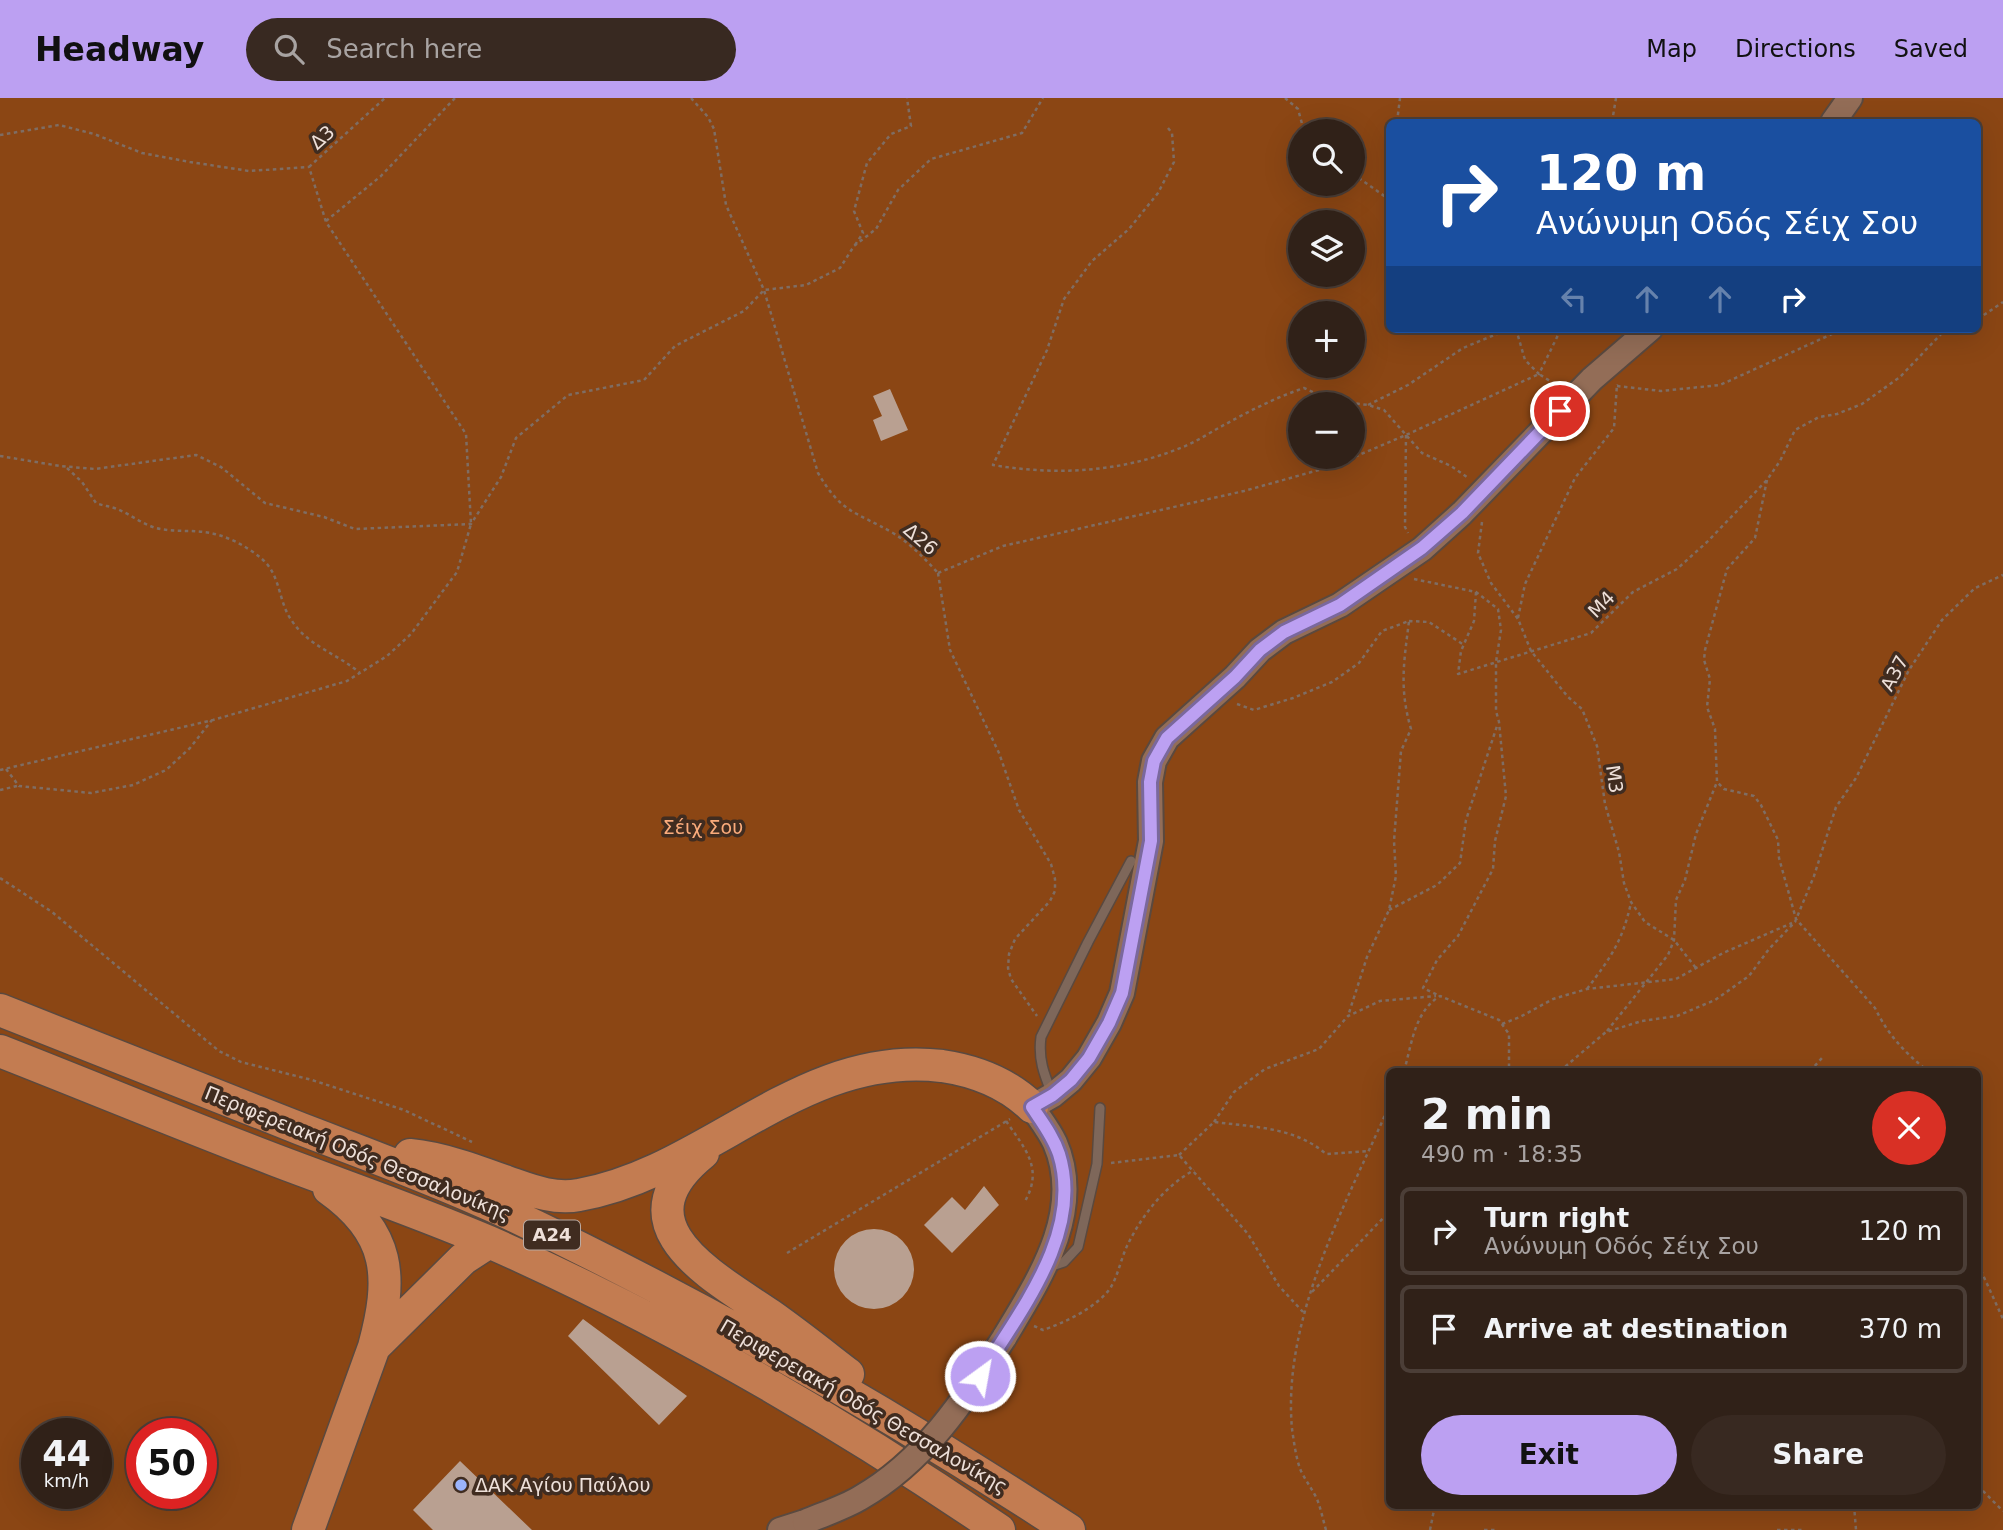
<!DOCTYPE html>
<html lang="en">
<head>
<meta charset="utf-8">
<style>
	body { margin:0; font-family:"DejaVu Sans",sans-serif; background:#382921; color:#f1f3f6; height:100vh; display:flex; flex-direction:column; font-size:26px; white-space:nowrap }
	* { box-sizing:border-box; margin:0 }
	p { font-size:23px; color:#a8a3a2 }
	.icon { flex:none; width:38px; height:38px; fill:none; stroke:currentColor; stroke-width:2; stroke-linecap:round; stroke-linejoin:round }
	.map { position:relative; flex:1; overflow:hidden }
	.side { position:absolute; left:1386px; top:970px; width:595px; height:441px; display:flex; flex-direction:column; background:#302118; border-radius:10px; box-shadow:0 7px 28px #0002,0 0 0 2px #4b3e37 }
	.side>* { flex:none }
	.top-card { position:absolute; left:1386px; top:21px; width:595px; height:214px; border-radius:10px; box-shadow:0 7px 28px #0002,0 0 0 2px #4b3e37; background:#1a4fa0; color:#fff; overflow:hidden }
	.tools { position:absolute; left:1288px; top:21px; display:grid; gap:14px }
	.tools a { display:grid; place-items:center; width:77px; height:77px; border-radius:50%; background:#302118; box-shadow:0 7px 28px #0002,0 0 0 2px #4b3e37; font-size:35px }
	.speed { position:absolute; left:21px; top:1320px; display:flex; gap:14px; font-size:35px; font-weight:700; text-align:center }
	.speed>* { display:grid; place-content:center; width:91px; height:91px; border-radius:50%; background:#302118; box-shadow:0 7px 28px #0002,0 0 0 2px #4b3e37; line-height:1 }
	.speed small { font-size:18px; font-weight:400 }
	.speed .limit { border:10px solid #d22; background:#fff; color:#111 }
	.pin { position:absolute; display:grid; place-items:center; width:60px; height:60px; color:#fff; margin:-30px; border:4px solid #fff; border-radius:50%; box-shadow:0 2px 7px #0007 }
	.me { position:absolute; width:77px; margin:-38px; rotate:32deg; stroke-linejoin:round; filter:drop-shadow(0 0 5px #0008) }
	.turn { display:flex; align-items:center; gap:24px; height:147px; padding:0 35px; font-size:32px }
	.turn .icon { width:91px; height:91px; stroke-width:2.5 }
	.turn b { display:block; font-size:49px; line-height:60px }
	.lanes { display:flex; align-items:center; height:66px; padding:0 35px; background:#0003; justify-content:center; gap:35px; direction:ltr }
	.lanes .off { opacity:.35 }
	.round { display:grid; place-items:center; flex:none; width:74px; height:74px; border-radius:37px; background:#382921 }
	.summary { display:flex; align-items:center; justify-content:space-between; height:119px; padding:0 35px }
	h1 { font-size:42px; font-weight:600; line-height:52px }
	.action { display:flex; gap:14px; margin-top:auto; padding:14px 35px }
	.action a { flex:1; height:80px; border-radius:42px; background:#bca0f2; color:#111; font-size:28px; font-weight:600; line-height:80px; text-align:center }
	.action a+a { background:#382921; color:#f1f3f6 }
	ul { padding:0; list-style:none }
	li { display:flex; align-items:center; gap:21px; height:88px; margin:0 14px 10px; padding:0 21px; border:4px solid #4b3e37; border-radius:10px }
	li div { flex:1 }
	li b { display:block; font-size:26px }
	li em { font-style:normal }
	header { display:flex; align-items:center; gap:42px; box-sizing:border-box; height:98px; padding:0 35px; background:#bca0f2; color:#111 }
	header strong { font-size:33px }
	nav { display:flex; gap:38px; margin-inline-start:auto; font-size:24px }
	.search { width:490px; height:63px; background:#382921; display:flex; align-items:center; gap:18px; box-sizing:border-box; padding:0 24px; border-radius:38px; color:#a8a3a2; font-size:26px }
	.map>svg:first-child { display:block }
</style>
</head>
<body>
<header>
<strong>Headway</strong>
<div class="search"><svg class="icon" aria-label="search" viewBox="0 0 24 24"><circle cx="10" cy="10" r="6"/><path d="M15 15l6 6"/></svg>Search here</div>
<nav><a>Map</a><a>Directions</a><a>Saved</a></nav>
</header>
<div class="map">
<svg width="2003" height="1432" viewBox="0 0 2003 1432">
	<rect width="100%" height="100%" fill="#402c20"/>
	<!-- forest -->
	<path fill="#8b4614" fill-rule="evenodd" d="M0,0h2003v1432h-2003zM1390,24h588v207h-588zM1300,33h53v53h-53zM1300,124h53v53h-53zM1300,215h53v53h-53zM1300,306h53v53h-53zM1390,973h588v434h-588zM37,1335h59v60h-59zM142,1335h59v60h-59z"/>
	<!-- building -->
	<path fill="#b9a091" d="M890,291l18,41 -27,11 -8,-21 9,-4 -9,-20z
		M984,1088l15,19 -47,48 -28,-28 28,-28 13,13z
		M834 1171a40 40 0 1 1 80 0a40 40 0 1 1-80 0Z
		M583,1221l104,77 -28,29 -91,-89z
		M460,1363l72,69h-99l-20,-20z"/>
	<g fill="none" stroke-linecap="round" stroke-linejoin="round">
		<!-- lane casing -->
		<g stroke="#5a493f" stroke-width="12">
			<path id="lane" d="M1052,996c-8,-20 -14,-35 -11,-57l47,-95 43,-81
				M1049,1169l15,-5 14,-15 19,-83 3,-56"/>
		</g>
		<!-- secondary casing -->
		<g stroke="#5a493f" stroke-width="28">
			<path id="secondary" d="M1833,24l17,-24
				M1004,1240c34,-57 81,-126 51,-195 -6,-13 -15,-24 -23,-36l21,-12 18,-15 18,-22 20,-35 13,-30 29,-152 -1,-59 4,-21 13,-23 68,-61 25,-27 24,-18 56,-27 82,-56 40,-36 130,-134 58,-50
				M780,1432l25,-8"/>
		</g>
		<!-- highway casing -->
		<g stroke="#5a493f" stroke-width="35">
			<path id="highway" d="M0,912c100,40 201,79 301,119 65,25 131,49 194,78 199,93 390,203 574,323
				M0,953c92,36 183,74 275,109 71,27 144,52 214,82 178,79 349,178 510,288
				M703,1055c-89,72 10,123 67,162 27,19 52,39 78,59
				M410,1057c32,3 67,16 97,27 23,8 47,18 72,13 130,-23 222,-146 363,-129 34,5 65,17 90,41
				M375,1248l88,-87 26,-17
				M308,1432l66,-183c19,-70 17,-114 -45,-158"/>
		</g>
		<!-- path -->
		<path stroke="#7f6d63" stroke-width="2.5" stroke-dasharray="3.5 3.5" stroke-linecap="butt" d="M691,0l17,19 6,12 12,76 38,85 54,183c24,41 37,38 75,60 18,11 31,25 45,40
			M1285,0l13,11 6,22
			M1397,24l3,-24
			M1612,24l4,-24
			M1168,30l4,5 2,29 -16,31 -29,36 -37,32 -28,38 -17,51 -54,115c65,11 129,7 190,-18 15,-6 29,-16 43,-23 25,-14 51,-27 78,-36l25,12 39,5 16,5 38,43 29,13 16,11
			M0,37l59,-10 35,9 48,19 48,9 59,9 60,-4
			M309,69l76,-69
			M1353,76l37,26
			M1388,101l2,-11
			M326,123l55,-45 74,-78
			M855,147l8,-12 -9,-22 13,-48 24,-29 20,-8 -4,-28
			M1978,221l25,-17
			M1516,231l9,31 14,14 22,-45
			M1617,288l44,5 59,-6 123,-56
			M1368,307l40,-20 55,-37 46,-19
			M1406,337l-1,92 3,6
			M0,358l60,10 35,3 101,-14 25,12 44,36 59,14 31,12 116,-5 30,-47 15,-39 52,-43 76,-15 31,-34 69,-35 20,-21 42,-5 34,-17 14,-22 22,-17 22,-39 33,-31 91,-26 21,-35
			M67,370l15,14 14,21c7,3 14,3 21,6 13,5 25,15 39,19 16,4 32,2 48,4 20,2 43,14 58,27 19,16 16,43 30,62 16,25 46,33 68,52
			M1767,382l-12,58 -28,31 -22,81 -1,10 6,19 -3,28 8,22 2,53 7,7 30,7 7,9 17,35 1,18 17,61 79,89c13,27 30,45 53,63
			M1482,424l-4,31 13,30 27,36 13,32 37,46 14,12 15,37 8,58 14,48 5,31 7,19 14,20 29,18 22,28
			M938,475l65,-27 241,-55 89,-25 73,-31 133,-61 19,12
			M938,475l12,77 49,103 20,57 32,54 4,15v12l-5,10 -35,38 -6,15 -1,14 3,11 26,37
			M1414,481l62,13 22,17 3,21 -5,32v49l3,11 7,74 -11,45 -2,28 -35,67 -21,24 -14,28 17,8
			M1476,494l-2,29 -13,30 -3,23 133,-41 42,-41 44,-23 30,-27 60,-62 13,-19 15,-31 24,-13 18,-3 25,-10 38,-27 42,-44 16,-4
			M1518,520l7,-34 50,-106 39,-50 3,-44
			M1409,523l20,1 35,23
			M1237,606l17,6 39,-12 39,-16 27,-19 23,-32 27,-10c-5,41 -10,67 2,108l-10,22 -7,90 2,35 -7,34 -22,47 -19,59
			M6,671l13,17 72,7 42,-8 33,-15 24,-22 22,-28
			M0,672l213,-50 134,-39 40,-25 24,-22 46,-62 14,-48 -5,-90 -140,-212 -17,-55
			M0,692l17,-4
			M0,780l52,34 167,139 22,11 71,18 92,30 68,32
			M1389,812l48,-25 23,-22 6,-43 31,-94
			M1587,891c24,-32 35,-47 44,-86
			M1502,926l18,-7 33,-18 34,-10 89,-10 47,-26 69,-30
			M1607,933l61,-76 6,-15 2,-40 9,-20 11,-46 21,-52
			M1404,973c8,-27 10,-59 36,-75l59,24 10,14v33l2,4
			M1560,973l46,-39 36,-11 35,-5 38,-16 34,-24 20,-27 26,-27 19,-46 22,-69 20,-29 53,-108 33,-50 33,-32 28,-13
			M1810,973l12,-13
			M1006,1023c20,29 38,48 18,82
			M1214,1024l20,-30 31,-23 54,-20 29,-33 32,-15 56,-5
			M1179,1057l35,-33c40,5 81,5 112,32l43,-3
			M1111,1065l68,-8 69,79 31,52 24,26
			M787,1155l223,-134
			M1978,1166l25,55
			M1312,1194l78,-81
			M1034,1228l9,4c21,-7 55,-23 68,-43 7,-12 10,-28 16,-41 15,-31 37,-59 67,-76
			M1978,1388l25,25
			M1854,1407l2,25
			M1326,1432c-3,-10 -5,-21 -9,-31 -5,-10 -11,-18 -16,-28 -5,-12 -7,-29 -9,-42 -10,-111 54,-225 98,-325
			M1430,1432l5,-25
			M1484,1432h11
			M1777,1432h28"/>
		<!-- lane -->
		<use href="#lane" stroke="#7e675a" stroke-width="9"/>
		<!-- secondary -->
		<use href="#secondary" stroke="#936d57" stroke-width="24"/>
		<!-- highway -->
		<use href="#highway" stroke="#c37c51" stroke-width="32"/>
		<!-- secondary-bridge casing -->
		<g stroke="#5a493f" stroke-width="28" stroke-linecap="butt">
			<path id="secondary-bridge" d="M805,1424c19,-8 38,-14 55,-24 66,-38 104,-98 144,-160"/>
		</g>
		<!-- secondary-bridge -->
		<use href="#secondary-bridge" stroke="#936d57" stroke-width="24"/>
	</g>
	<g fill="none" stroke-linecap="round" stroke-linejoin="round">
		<!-- route casing -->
		<g stroke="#7a689d" stroke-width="18">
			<path id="route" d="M980,1278c39,-64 104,-143 79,-222 -6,-18 -17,-32 -27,-47l21,-12 18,-15 18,-22 20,-35 13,-30 29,-152 -1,-59 4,-21 13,-23 68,-61 25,-27 24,-18 56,-27 82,-57 40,-35 98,-102"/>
		</g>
		<!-- route -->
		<use href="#route" stroke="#bca0f2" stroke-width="12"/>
	</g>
	<!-- markers -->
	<circle fill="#9bb4fd" stroke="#402c20" stroke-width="2.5" cx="461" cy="1387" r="7"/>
	<g text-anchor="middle" stroke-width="7" stroke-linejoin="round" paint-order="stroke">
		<!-- shield labels -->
		<rect fill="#402c20" stroke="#baaaa2" stroke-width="2" x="524" y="1122.5" width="56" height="29" rx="5"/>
		<g font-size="18" font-weight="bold" fill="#eee0d9">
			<text x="552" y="1143">Α24</text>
		</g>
		<!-- street labels -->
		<g font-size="19" fill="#eee0d9" stroke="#402c20">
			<text transform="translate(322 39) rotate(-42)" y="7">Δ3</text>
			<text transform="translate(921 441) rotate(41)" y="7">Δ26</text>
			<text transform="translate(1601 506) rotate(-45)" y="7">M4</text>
			<text transform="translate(1894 575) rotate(-62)" y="7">Α37</text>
			<text transform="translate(1615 681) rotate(82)" y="7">M3</text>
			<text transform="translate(358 1055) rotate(22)" y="7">Περιφερειακή Οδός Θεσσαλονίκης</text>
			<text transform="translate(864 1308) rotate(30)" y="7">Περιφερειακή Οδός Θεσσαλονίκης</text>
		</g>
		<!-- park labels -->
		<g font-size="19" fill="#faab7b" stroke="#402c20">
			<text x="703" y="736">Σέιχ Σου</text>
		</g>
		<!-- poi labels -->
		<g font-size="19" fill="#eee0d9" stroke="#402c20" text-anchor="start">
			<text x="475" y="1394">ΔΑΚ Αγίου Παύλου</text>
		</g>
	</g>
</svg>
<div class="tools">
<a><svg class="icon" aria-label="search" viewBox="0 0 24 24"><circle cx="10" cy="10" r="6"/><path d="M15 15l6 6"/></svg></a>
<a><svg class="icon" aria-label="layers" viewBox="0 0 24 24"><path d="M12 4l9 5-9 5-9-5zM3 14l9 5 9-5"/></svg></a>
<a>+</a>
<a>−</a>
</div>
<div class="speed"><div>44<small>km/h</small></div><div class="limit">50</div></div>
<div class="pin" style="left:1560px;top:313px;background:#d93025"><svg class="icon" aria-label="arrive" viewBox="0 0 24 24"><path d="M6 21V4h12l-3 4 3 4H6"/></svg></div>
<svg class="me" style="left:980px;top:1278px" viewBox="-20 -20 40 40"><circle r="17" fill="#bca0f2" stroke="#fff" stroke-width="3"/><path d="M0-11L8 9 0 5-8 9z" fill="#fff"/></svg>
<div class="top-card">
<div class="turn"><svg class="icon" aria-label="right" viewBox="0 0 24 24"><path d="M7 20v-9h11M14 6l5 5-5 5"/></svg><div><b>120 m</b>Ανώνυμη Οδός Σέιχ Σου</div></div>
<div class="lanes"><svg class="icon off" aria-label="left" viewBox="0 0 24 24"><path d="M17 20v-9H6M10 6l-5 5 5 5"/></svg><svg class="icon off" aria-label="ahead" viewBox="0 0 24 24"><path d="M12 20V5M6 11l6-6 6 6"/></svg><svg class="icon off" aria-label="ahead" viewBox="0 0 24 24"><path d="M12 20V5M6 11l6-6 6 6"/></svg><svg class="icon" aria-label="right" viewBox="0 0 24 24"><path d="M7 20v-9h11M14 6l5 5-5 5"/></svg></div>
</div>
<section class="side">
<div class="summary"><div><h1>2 min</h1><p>490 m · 18:35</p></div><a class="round" style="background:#d93025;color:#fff"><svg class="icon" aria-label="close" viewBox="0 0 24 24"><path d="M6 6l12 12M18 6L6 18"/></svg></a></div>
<ul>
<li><svg class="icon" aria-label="right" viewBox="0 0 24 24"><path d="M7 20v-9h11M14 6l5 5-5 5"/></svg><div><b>Turn right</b><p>Ανώνυμη Οδός Σέιχ Σου</p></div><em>120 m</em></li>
<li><svg class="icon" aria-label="arrive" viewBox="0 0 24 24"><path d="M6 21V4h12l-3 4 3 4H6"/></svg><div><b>Arrive at destination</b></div><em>370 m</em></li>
</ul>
<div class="action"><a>Exit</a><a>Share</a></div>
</section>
</div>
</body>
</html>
